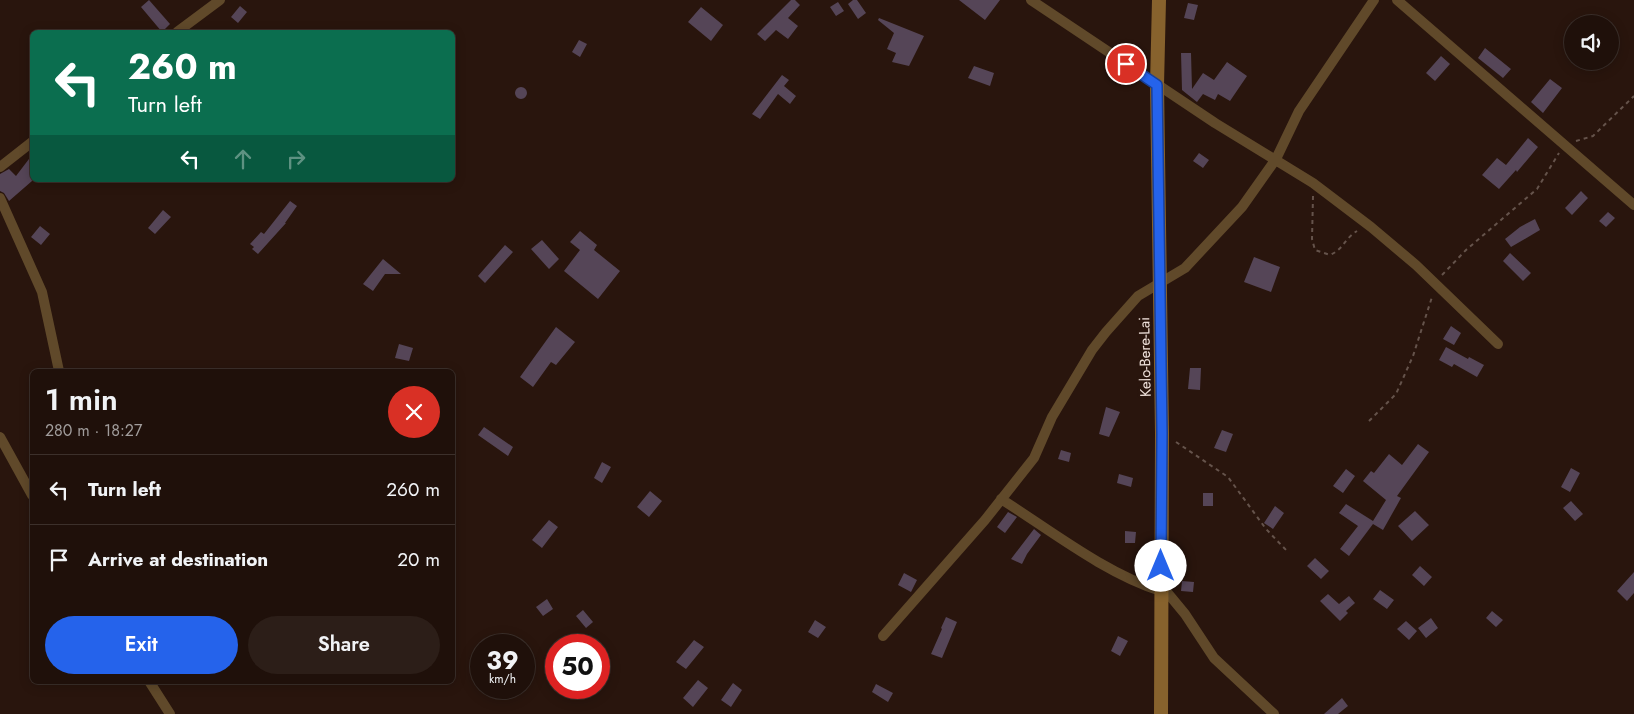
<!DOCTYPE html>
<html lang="en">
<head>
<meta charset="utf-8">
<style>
	body { margin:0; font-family:Jost,sans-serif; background:#2c1e18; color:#f1f3f6; height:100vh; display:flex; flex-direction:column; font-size:19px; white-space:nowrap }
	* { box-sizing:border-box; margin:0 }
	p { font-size:16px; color:#a19d9c }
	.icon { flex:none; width:28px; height:28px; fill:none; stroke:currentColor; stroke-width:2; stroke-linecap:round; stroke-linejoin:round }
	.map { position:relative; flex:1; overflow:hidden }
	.sheet { position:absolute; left:30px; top:369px; width:425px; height:315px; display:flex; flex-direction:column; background:#1f100a; border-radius:8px; box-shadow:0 2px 12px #0003,0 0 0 1px #3c302b }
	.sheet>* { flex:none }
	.banner { position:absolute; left:30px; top:30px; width:425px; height:152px; border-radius:8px; box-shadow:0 2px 12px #0003,0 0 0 1px #3c302b; background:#0b6e4f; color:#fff; overflow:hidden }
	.controls { position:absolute; left:1564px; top:15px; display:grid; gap:10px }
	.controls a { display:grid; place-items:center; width:55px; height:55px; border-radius:50%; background:#1f100a; box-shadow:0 2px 12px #0003,0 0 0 1px #3c302b; font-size:25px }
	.speed { position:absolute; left:470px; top:634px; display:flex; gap:10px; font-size:25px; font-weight:700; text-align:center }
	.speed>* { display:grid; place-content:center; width:65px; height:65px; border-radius:50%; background:#1f100a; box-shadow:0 2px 12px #0003,0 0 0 1px #3c302b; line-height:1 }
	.speed small { font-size:12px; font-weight:400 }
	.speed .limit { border:8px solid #d22; background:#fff; color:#111 }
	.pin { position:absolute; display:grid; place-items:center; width:42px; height:42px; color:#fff; margin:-21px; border:2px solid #fff; border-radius:50%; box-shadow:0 1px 5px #0007 }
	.me { position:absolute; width:55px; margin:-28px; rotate:0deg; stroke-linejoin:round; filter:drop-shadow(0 0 4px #0008) }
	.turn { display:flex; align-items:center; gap:18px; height:105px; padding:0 15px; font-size:22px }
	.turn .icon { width:65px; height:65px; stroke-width:2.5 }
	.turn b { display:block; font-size:35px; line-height:42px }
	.lanes { display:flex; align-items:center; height:48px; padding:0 15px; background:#0003; justify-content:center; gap:25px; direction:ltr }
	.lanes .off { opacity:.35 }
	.round { display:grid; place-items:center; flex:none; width:52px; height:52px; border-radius:26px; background:#2c1e18 }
	.summary { display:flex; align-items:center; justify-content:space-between; height:85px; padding:0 15px }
	h1 { font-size:30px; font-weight:600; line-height:38px }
	.button { display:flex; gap:10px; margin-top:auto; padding:10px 15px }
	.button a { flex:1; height:58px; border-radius:30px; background:#2563eb; color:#fff; font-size:20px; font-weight:600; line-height:58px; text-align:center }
	.button a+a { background:#2c1e18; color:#f1f3f6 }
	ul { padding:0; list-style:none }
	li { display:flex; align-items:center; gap:15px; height:70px; padding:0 15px; border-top:1px solid #3c302b }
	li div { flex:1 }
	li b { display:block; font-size:19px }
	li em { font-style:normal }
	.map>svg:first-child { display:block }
</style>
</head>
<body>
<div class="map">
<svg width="1634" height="714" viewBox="0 0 1634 714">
	<rect width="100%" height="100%" fill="#29150d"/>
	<!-- building -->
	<path fill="#554557" d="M149,0l21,24 -8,8 -21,-25z
		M791,0h4l5,5 -12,13 10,8 -10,13 -12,-9 -11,11 -8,-7z
		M853,0h4l9,13 -8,6 -10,-15z
		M959,0h41l-15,20z
		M838,2l6,9 -8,5 -6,-9z
		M1188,3l10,2 -4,15 -10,-2z
		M240,6l7,6 -9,11 -7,-6z
		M701,7l22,18 -12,16 -23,-19z
		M879,18l45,18 -15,30 -17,-4 4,-9 -9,-4 7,-16 -16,-13z
		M579,40l8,4 -7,13 -8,-5z
		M1485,48l26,21 -8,9 -25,-20z
		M1181,53h10l1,36 11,-16 11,7 13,-18 20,14 -17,25 -12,-7 -3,6 -12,-6 -6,8 -15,-12z
		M1441,56l9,8 -15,17 -9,-8z
		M974,66l20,7 -4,13 -22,-8z
		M782,75l7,5 -5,6 12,10 -6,8 -12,-10 -18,25 -8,-5z
		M1550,79l12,9 -19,25 -12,-11z
		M515 93a6 6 0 1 1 12 0a6 6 0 1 1-12 0Z
		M1528,138l10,9 -21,25 -1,-2 -17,19 -17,-14 15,-17 9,7z
		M1199,153l10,7 -6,8 -10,-7z
		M32,155v26l-23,20 -5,-8 -4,-2v-17l9,-5 7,7z
		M1581,191l7,7 -16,17 -7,-7z
		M290,201l7,5 -12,17h1l-28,31 -6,-5 2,-2 -4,-3 11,-12 3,2z
		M163,210l8,7 -16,17 -7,-6z
		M1608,212l7,6 -9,9 -7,-6z
		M1535,219l5,11 -29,17 -6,-8 15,-12z
		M40,226l10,8 -9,11 -10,-8z
		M580,231l17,14 -3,5 26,21 -22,28 -34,-28 16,-21 -10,-8z
		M542,240l17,19 -10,10 -18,-20z
		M505,245l8,7 -28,31 -7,-7z
		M1510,253l21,20 -8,8 -20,-20z
		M1254,257l26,10 -9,25 -27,-10z
		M383,259l18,15h-16l-12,17 -10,-7z
		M1451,326l10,7 -7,12 -11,-6z
		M556,327l19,15 -19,23 -5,-3 -18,25 -13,-10z
		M399,344l14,4 -4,13 -14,-3z
		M1446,347l22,12 1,-2 15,8 -7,12 -23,-13 -2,3 -13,-7z
		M1190,368h11l-1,22 -12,-1z
		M1106,407l14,5 -11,25 -10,-3z
		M484,427l29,20 -5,9 -30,-21z
		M1222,430l11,4 -7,18 -12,-4z
		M1418,444l11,8 -32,44 4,2 -18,32 -10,-6 -24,32 -9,-7 18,-23 -19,-13 7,-9 27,17 13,-21 -23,-19 8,-10 3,2 15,-19 13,11z
		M1061,450l10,3 -2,9 -11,-3z
		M602,462l9,5 -9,16 -8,-5z
		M1571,468l9,5 -10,19 -9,-5z
		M1346,469l9,7 -12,17 -10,-7z
		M1119,474l14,4 -2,9 -14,-4z
		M650,491l12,10 -13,16 -12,-10z
		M1203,493h10v13h-10z
		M1571,501l12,13 -8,7 -12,-13z
		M1275,506l9,7 -11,16 -9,-6z
		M1415,511l14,14 -17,16 -14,-15z
		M1008,512l9,5 -12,16 -8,-6z
		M549,520l9,7 -16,21 -10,-8z
		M1034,529l7,6 -14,19 -5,10 -11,-5z
		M1125,531l11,1 -1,11h-10z
		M1315,558l14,13 -8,8 -14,-13z
		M1420,566l12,11 -8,9 -12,-11z
		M1634,572v21l-7,8 -10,-10z
		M904,573l13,7 -6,12 -13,-7z
		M1182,581l12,1 -1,10 -12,-1z
		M1380,590l14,10 -7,9 -14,-10z
		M1328,594l11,10 10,-8 6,7 -9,8 2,2 -8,8 -20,-20z
		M547,599l6,10 -10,7 -7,-9z
		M583,610l10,12 -7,6 -10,-12z
		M1492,611l11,9 -7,7 -10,-9z
		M946,617l11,5 -15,36 -11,-4 11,-25 -1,-1z
		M1431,618l7,10 -12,10 -8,-10z
		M815,620l11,7 -8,11 -10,-6z
		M1406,621l11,10 -8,9 -12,-11z
		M1118,636l10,5 -8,15 -9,-5z
		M694,640l10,7 -18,22 -10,-7z
		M698,680l10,8 -15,19 -10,-9z
		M733,683l9,7 -11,17 -10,-7z
		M876,684l17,9 -5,9 -16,-10z
		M1342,698l6,8 -10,8h-14z"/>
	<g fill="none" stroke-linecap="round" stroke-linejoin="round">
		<!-- path -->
		<path stroke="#65534b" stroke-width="2" stroke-dasharray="4 4" stroke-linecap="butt" d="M1576,141l17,-5 41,-40
			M1313,196l-1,43 3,11 15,5c14,-6 14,-16 27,-24
			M1442,275l24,-25 71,-61 22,-36
			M1369,421l27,-27 17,-38 19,-59
			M1176,442l52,35 38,52 21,22"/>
		<!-- minor -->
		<path stroke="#60492a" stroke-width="10" d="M1031,0l184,123 98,60 58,44 45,38 82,79
			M1397,0l237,205
			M177,32l43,-32
			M0,167l32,-25
			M0,198l42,94 17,79
			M0,437l32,58
			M1001,499c49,31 105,75 160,92
			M1161,585l24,29 29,44 60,56
			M883,636l102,-116 49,-62 18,-41 40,-67 14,-18 32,-36 47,-28 57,-61 34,-48 23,-48 75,-111
			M149,681l21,33"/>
		<!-- secondary -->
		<path stroke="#87622d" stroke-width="14" d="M1159,0l-2,85 5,348 -1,281"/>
	</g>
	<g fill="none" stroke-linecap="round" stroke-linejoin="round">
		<!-- route casing -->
		<g stroke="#184099" stroke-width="12">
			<path id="route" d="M1126,64l31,21 5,348 -1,133"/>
		</g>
		<!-- route -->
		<use href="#route" stroke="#2563eb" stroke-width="9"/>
	</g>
	<g text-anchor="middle" stroke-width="5" stroke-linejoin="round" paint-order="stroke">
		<!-- street labels -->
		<g font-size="15" fill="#eddfd9" stroke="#29150d">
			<text transform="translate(1145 357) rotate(-91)" y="5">Kelo-Bere-Lai</text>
		</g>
	</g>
</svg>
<div class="controls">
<a><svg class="icon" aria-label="sound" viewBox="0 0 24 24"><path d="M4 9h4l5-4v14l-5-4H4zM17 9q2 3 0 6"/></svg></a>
</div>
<div class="speed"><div>39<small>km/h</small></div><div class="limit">50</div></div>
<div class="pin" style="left:1126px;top:64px;background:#d93025"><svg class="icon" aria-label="arrive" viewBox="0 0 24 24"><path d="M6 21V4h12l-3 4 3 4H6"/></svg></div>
<svg class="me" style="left:1161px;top:566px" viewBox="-20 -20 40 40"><circle r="19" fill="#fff"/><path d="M0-13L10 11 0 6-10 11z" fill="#2563eb"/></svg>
<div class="banner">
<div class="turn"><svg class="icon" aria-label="left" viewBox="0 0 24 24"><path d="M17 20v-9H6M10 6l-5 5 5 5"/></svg><div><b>260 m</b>Turn left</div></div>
<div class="lanes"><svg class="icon" aria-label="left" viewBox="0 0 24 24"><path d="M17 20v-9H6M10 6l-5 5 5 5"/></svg><svg class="icon off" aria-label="ahead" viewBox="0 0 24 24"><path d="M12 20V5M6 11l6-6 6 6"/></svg><svg class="icon off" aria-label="right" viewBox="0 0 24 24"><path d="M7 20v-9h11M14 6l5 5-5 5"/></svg></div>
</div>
<section class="sheet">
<div class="summary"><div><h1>1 min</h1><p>280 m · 18:27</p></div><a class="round" style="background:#d93025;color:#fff"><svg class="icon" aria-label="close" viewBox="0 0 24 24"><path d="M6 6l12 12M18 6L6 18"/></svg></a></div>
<ul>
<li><svg class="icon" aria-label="left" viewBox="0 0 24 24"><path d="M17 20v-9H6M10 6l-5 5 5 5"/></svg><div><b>Turn left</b></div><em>260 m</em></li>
<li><svg class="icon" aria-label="arrive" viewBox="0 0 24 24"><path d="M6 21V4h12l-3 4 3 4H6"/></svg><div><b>Arrive at destination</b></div><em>20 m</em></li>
</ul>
<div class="button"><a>Exit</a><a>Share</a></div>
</section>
</div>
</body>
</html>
